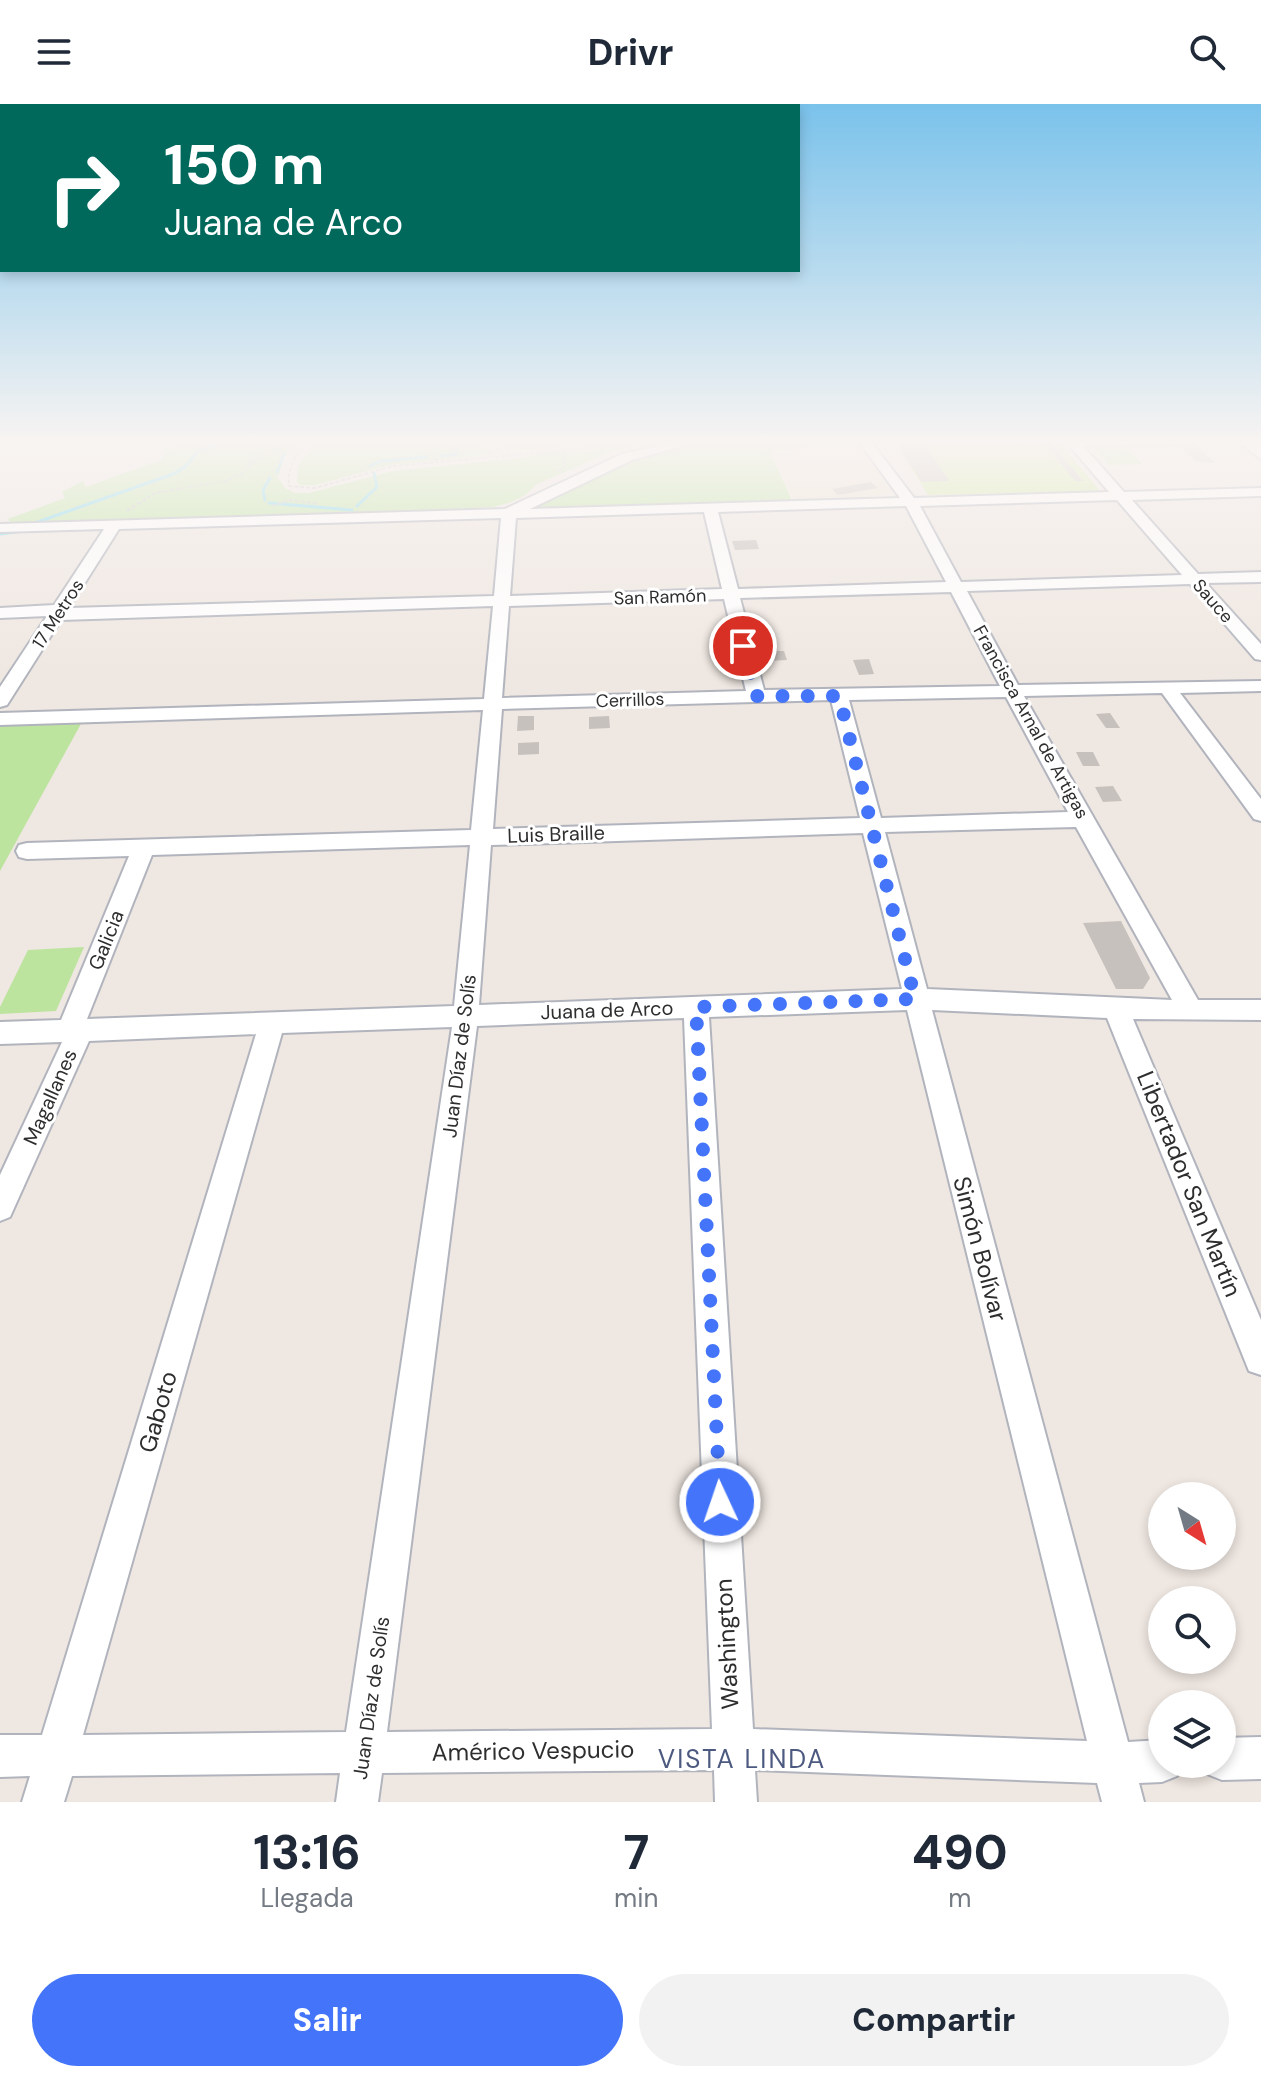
<!DOCTYPE html>
<html lang="es">
<head>
<meta charset="utf-8">
<style>
	body { margin:0; font-family:"DM Sans",sans-serif; background:#f2f2f3; color:#1f2937; height:100vh; display:flex; flex-direction:column; font-size:30px; white-space:nowrap }
	* { box-sizing:border-box; margin:0 }
	p { font-size:26px; color:#747a83 }
	.icon { flex:none; width:44px; height:44px; fill:none; stroke:currentColor; stroke-width:2; stroke-linecap:round; stroke-linejoin:round }
	.map { position:relative; height:1698px; overflow:hidden }
	.details { display:flex; flex-direction:column; background:#fff; flex:1 }
	.details>* { flex:none }
	.guide { position:absolute; left:0px; top:0px; width:800px; height:168px; box-shadow:0 4px 12px #0003; background:#00695c; color:#fff; overflow:hidden }
	.needle { width:52px; rotate:143deg }
	.controls { position:absolute; left:1148px; top:1378px; display:grid; gap:16px }
	.controls a { display:grid; place-items:center; width:88px; height:88px; border-radius:50%; background:#fff; box-shadow:0 4px 12px #0003; font-size:40px }
	.pin { position:absolute; display:grid; place-items:center; width:68px; height:68px; color:#fff; margin:-34px; border:4px solid #fff; border-radius:50%; box-shadow:0 2px 8px #0007 }
	.me { position:absolute; width:88px; margin:-44px; rotate:357deg; stroke-linejoin:round; filter:drop-shadow(0 0 6px #0008) }
	.turn { display:flex; align-items:center; gap:28px; height:168px; padding:0 32px; font-size:36px }
	.turn .icon { width:104px; height:104px; stroke-width:2.5 }
	.turn b { display:block; font-size:56px; line-height:68px }
	.eta { display:flex; justify-content:space-evenly; align-items:center; height:136px; text-align:center }
	.eta b { font-size:48px; font-weight:800; line-height:56px }
	.cta { display:flex; gap:16px; margin-top:auto; padding:16px 32px }
	.cta a { flex:1; height:92px; border-radius:48px; background:#4374f9; color:#fff; font-size:32px; font-weight:800; line-height:92px; text-align:center }
	.cta a+a { background:#f2f2f3; color:#1f2937 }
	header { display:flex; justify-content:space-between; align-items:center; height:104px; padding:0 32px; background:#fff; font-size:36px; font-weight:800 }
	.map>svg:first-child { display:block }
</style>
</head>
<body>
<header><svg class="icon" aria-label="menu" viewBox="0 0 24 24"><path d="M4 6h16M4 12h16M4 18h16"/></svg>Drivr<svg class="icon" aria-label="search" viewBox="0 0 24 24"><circle cx="10" cy="10" r="6"/><path d="M15 15l6 6"/></svg></header>
<div class="map">
<svg width="1261" height="1698" viewBox="0 0 1261 1698">
	<rect width="100%" height="100%" fill="#efe7e1"/>
	<!-- education -->
	<path fill="#efe3d1" d="M857,339l34,49 -26,6 -71,2 -24,-49z"/>
	<!-- green -->
	<path fill="#bce49e" d="M197,335h107l-20,18 -6,21 7,10 10,5h14l84,-22 126,-13 99,-19h46l-53,13 -76,33c-10,14 -26,18 -42,22l-105,6 -350,9h-28l-2,-3 57,-21 -3,-6 21,-11 3,6 77,-28 1,-9z
		M319,335h151l26,15 -106,11 -75,20h-15l-3,-3 1,-16z
		M481,335h122c-35,6 -91,22 -122,0z
		M712,335l109,1 -9,4 5,3 -47,4 23,52 -263,5 105,-48z
		M1125,343l18,17 -34,1 -15,-17z
		M82,618l-82,149v-146z
		M84,843l-28,64 -56,3v-7l28,-57z"/>
	<!-- pitch -->
	<path fill="#cfeb9a" d="M893,335h163l44,52 -172,4z"/>
	<g fill="none" stroke-linecap="round" stroke-linejoin="round">
		<!-- stream -->
		<path stroke="#75d8ef" stroke-width="3" d="M273,343l7,3
			M441,352l15,-2 -2,-15
			M370,362l11,-5 46,-4
			M277,368l7,-18
			M265,396l-2,-10 7,-12
			M269,399l83,7
			M357,402l20,-19 -3,-14
			M32,420l141,-50 12,-7 13,-16 39,-12
			M0,430l23,-3"/>
	</g>
	<!-- building -->
	<path fill="#c7c1bd" d="M895,335h27l27,42 -28,1z
		M1040,335h8l35,42h-8z
		M1194,340l21,19 -19,-2 -19,-16z
		M871,378l7,6 -40,7 -6,-6z
		M756,436l3,9 -24,1 -3,-9z
		M765,547h19l3,9 -20,1z
		M869,555l5,15 -15,1 -6,-15z
		M1110,609l10,15h-14l-10,-14z
		M518,612h16v14l-17,1z
		M609,612l1,12 -21,1v-12z
		M539,638v12l-21,1v-12z
		M1076,648h17l7,14h-17z
		M1113,682l9,15 -19,1 -8,-15z
		M1121,817l29,57 -7,11h-27l-33,-66z"/>
	<g fill="none" stroke-linecap="round" stroke-linejoin="round">
		<!-- minor casing -->
		<g stroke="#b1b4bd" stroke-width="4">
			<path id="minor" d="M687,335h20l-75,21 -102,49 370,-11 -43,-59h12l45,59 195,-6 -45,-53h128l-6,4 -103,3 41,46 137,-4v8l-129,4 66,74 63,-2v10l-55,1 55,61v16l-6,-1 -65,-75 -223,7 51,94 243,-4v10l-81,2 81,106v22l-7,-2 -92,-126 -138,3 174,304h63v20l-128,-1 128,301v55l-12,-4 -142,-353 -175,-8 196,732 34,-2v24h20l-5,12 -15,6 -23,1 5,19h-42l-5,-19 -342,-13 2,32h-42l-1,-32 -332,3 -4,29h-42l4,-29 -268,3 -8,26h-42l8,-26 -30,1v-42h42l214,-701 -167,7 -79,176 -10,4v-46l62,-133 -62,2v-22l61,-2 68,-164 -102,3 -8,-2 -3,-6 3,-6 8,-2 444,-13 12,-120 -483,15v-12l484,-14 9,-93 -432,14 -54,85 -7,2v-20l47,-71 -47,2v-10l54,-3 50,-76 -104,3v-8l505,-15 117,-55zM1117,396l65,75 -221,7 -41,-76zM906,402l40,76 -208,7 -20,-77zM704,408l18,77 -212,7 6,-78zM501,414l-7,78 -425,12 50,-79zM951,488l49,94 -236,4 -24,-92zM724,495l22,92 -244,7 7,-92zM1006,593l62,115 -187,6 -32,-118zM831,596l29,118 -367,11 9,-120zM1076,723l96,173 -245,-11 -42,-157zM863,729l39,156 -423,16 12,-160zM470,741l-16,161 -367,13 65,-164zM907,906l180,731 -334,-12 -44,-712zM684,914l28,711 -325,3 90,-706zM452,923l-106,705 -263,3 199,-702z
				M1235,335h13l13,9v11z
				M1261,1633v42l-39,1 -15,-6 -4,-10h19v-26z"/>
		</g>
		<!-- path -->
		<path stroke="#c4c4c4" stroke-width="2" stroke-dasharray="4 2" stroke-linecap="butt" d="M312,335c-15,12 -25,27 -23,47l26,2 78,-22 223,-20
			M422,335l15,23
			M479,335l27,15
			M546,335l18,11 1,16 -8,7
			M564,346l12,-11
			M272,402l18,-6 29,4
			M127,407l28,-18 71,-12 18,-9 9,-11 41,-22"/>
		<!-- minor -->
		<use href="#minor" fill="#fff" fill-rule="evenodd"/>
	</g>
	<!-- sky -->
	<linearGradient id="sky" x2="0" y2="1"><stop stop-color="#7ac2eb"/><stop offset="0.59" stop-color="#f8f4f2"/><stop offset="1" stop-color="#f8f4f2" stop-opacity="0"/></linearGradient>
	<rect width="1261" height="572" fill="url(#sky)"/>
	<g fill="none" stroke-linecap="round" stroke-linejoin="round">
		<!-- route -->
		<path stroke="#4374f9" stroke-width="14" stroke-dasharray="0 25.2" d="M720,1398l-24,-495 219,-8 -76,-303h-83l-13,-50"/>
	</g>
	<g text-anchor="middle" stroke-width="6" stroke-linejoin="round" paint-order="stroke">
		<!-- far-street labels -->
		<g font-size="18" fill="#2e2e2e" stroke="#fff">
			<text transform="translate(660 493) rotate(-2)" y="6">San Ramón</text>
			<text transform="translate(1213 497) rotate(49)" y="6">Sauce</text>
			<text transform="translate(58 510) rotate(-57)" y="6">17 Metros</text>
			<text transform="translate(630 596) rotate(-2)" y="6">Cerrillos</text>
			<text transform="translate(1031 618) rotate(61)" y="6">Francisca Arnal de Artigas</text>
		</g>
		<!-- street labels -->
		<g font-size="20" fill="#2e2e2e" stroke="#fff">
			<text transform="translate(556 730) rotate(-2)" y="7">Luis Braille</text>
			<text transform="translate(106 836) rotate(-68)" y="7">Galicia</text>
			<text transform="translate(607 906) rotate(-2)" y="7">Juana de Arco</text>
			<text transform="translate(459 952) rotate(-83)" y="7">Juan Díaz de Solís</text>
			<text transform="translate(50 993) rotate(-66)" y="7">Magallanes</text>
			<text transform="translate(371 1594) rotate(-82)" y="7">Juan Díaz de Solís</text>
		</g>
		<!-- near-street labels -->
		<g font-size="24" fill="#2e2e2e" stroke="#fff">
			<text transform="translate(1189 1080) rotate(68)" y="8">Libertador San Martín</text>
			<text transform="translate(980 1145) rotate(75)" y="8">Simón Bolívar</text>
			<text transform="translate(158 1308) rotate(-74)" y="8">Gaboto</text>
			<text transform="translate(727 1540) rotate(-93)" y="8">Washington</text>
			<text transform="translate(533 1647) rotate(-1)" y="8">Américo Vespucio</text>
		</g>
		<!-- near-neighbourhood labels -->
		<g font-size="26" letter-spacing="2" fill="#4d5a7f" stroke="#fff">
			<text x="742" y="1664">VISTA LINDA</text>
		</g>
	</g>
</svg>
<div class="controls">
<a><svg class="needle" viewBox="-14 -14 28 28"><path d="M0-13l5 13h-10z" fill="#e53935"/><path d="M0 13l5-13h-10z" fill="#747a83"/></svg></a>
<a><svg class="icon" aria-label="search" viewBox="0 0 24 24"><circle cx="10" cy="10" r="6"/><path d="M15 15l6 6"/></svg></a>
<a><svg class="icon" aria-label="layers" viewBox="0 0 24 24"><path d="M12 4l9 5-9 5-9-5zM3 14l9 5 9-5"/></svg></a>
</div>
<div class="pin" style="left:743px;top:542px;background:#d93025"><svg class="icon" aria-label="arrive" viewBox="0 0 24 24"><path d="M6 21V4h12l-3 4 3 4H6"/></svg></div>
<svg class="me" style="left:720px;top:1398px" viewBox="-20 -20 40 40"><circle r="17" fill="#4374f9" stroke="#fff" stroke-width="3"/><path d="M0-11L8 9 0 5-8 9z" fill="#fff"/></svg>
<div class="guide">
<div class="turn"><svg class="icon" aria-label="right" viewBox="0 0 24 24"><path d="M7 20v-9h11M14 6l5 5-5 5"/></svg><div><b>150 m</b>Juana de Arco</div></div>
</div>
</div>
<section class="details">
<div class="eta">
<div><b>13:16</b><p>Llegada</p></div>
<div><b>7</b><p>min</p></div>
<div><b>490</b><p>m</p></div>
</div>
<div class="cta"><a>Salir</a><a>Compartir</a></div>
</section>
</body>
</html>
